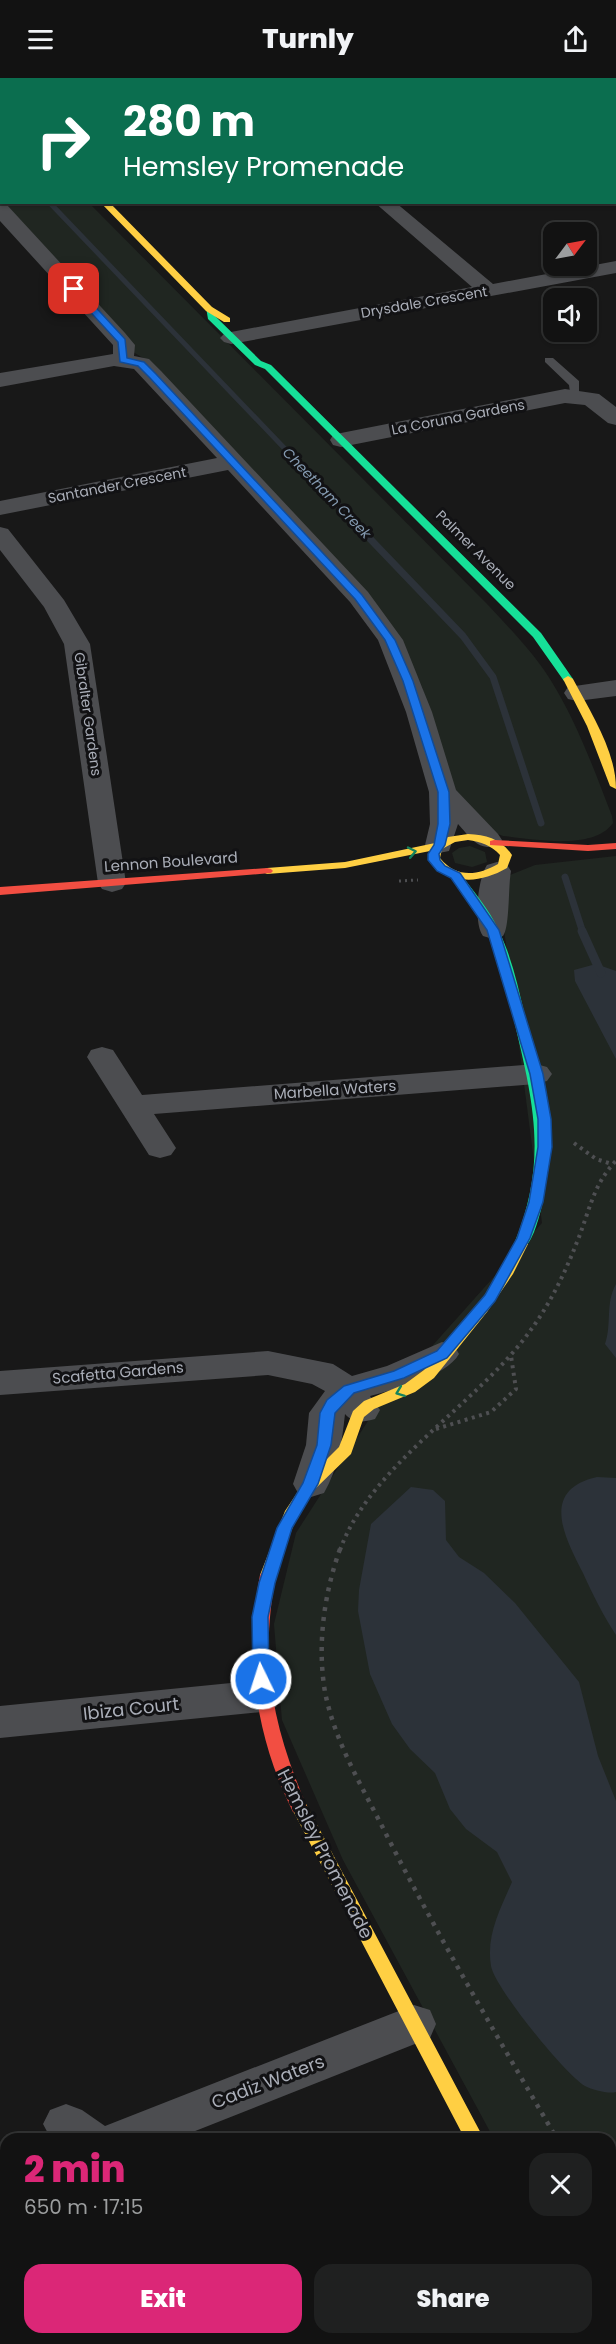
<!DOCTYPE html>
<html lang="en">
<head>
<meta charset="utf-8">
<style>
	body { margin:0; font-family:Poppins,sans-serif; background:#1f2020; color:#f1f3f6; height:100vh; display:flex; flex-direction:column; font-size:22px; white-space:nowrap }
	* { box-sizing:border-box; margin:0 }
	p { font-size:20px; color:#9c9e9f }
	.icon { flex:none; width:33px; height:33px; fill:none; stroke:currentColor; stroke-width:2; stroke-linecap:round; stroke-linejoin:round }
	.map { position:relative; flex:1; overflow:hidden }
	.drawer { position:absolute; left:0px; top:2055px; width:616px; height:212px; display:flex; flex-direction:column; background:#121212; border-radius:18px 18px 0 0; box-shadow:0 2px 4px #0004,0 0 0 2px #313232 }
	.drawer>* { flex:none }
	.banner { position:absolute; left:0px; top:0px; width:616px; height:126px; box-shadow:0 2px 4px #0004,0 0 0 2px #313232; background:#0b6e4f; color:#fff; overflow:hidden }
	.needle { width:39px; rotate:58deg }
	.tools { position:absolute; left:543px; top:144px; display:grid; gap:12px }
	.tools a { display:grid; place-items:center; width:54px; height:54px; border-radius:12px; background:#121212; box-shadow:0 2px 4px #0004,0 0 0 2px #313232; font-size:30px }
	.pin { position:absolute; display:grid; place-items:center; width:51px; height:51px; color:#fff; margin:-26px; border-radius:12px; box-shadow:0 3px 9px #0006 }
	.me { position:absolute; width:66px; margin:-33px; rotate:356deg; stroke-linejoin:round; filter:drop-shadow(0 0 4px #0008) }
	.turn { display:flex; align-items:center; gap:21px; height:126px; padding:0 24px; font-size:27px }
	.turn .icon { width:78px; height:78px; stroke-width:2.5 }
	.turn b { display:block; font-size:42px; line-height:51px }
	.round { display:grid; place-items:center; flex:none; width:63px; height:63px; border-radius:18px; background:#1f2020 }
	.overview { display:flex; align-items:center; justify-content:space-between; height:102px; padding:0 24px }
	h1 { font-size:36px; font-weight:800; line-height:45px; color:#db2777 }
	.primary-button { display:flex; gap:12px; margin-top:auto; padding:12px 24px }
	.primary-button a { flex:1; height:69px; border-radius:18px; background:#db2777; color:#fff; font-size:24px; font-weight:800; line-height:69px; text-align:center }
	.primary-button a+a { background:#1f2020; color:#f1f3f6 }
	header { display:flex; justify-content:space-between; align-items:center; height:78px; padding:0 24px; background:#121212; font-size:27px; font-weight:800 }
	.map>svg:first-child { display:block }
</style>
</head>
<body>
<header><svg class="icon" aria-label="menu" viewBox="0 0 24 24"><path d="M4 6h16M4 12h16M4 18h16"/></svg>Turnly<svg class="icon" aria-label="share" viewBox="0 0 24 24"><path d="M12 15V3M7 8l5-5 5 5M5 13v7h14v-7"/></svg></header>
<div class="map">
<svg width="616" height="2266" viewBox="0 0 616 2266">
	<rect width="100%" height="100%" fill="#181818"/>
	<!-- green -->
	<path fill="#202621" d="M2,125h87l399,402c23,25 48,50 65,79 25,41 42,88 59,132l1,7c-19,28 -81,16 -110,13l-10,-4 -36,-36 -35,-109 -22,-48 -250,-277 -17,-10 -8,-18z
		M470,768l15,6 2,10 -15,5 -17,-4 -3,-10 7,-5z
		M616,778v1488h-11l-3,-5 8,-1v-199h-116l-151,-279 -61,-140 -8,-96 22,-91 79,-123 167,-187 -38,-294 6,-54 25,-10z"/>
	<!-- water -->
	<path fill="#2c3239" d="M596,886l20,7v88l-41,-78 -1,-11z
		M616,1206v74l-11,-14c7,-21 0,-40 11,-60z
		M597,1399l19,1v157c-13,-20 -23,-40 -33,-62 -18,-35 -44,-83 14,-96z
		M411,1409l22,3 12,11 1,39 13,17 25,16 31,30 64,79 19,74 18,45v291c-8,2 -23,-2 -31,-6 -21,-13 -90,-98 -94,-120 -5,-31 9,-56 21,-84l-15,-30 -31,-23 -16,-20 -15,-36 -25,-24 -18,-25 -22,-50 -12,-63 1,-21 12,-66z"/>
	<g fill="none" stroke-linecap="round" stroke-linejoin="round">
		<!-- stream-far2 -->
		<path stroke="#2c3239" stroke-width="5" d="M0,73l2,2
			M49,124l239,250"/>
		<!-- stream-far1 -->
		<path stroke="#2c3239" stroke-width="7" d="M286,373l177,185 30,41 48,146
			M565,799l18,56"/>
		<!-- stream -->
		<path stroke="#2c3239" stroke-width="9" d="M582,853l19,42"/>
		<!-- path-far3 -->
		<path stroke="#4e4f52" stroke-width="2" stroke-dasharray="1.5 3" stroke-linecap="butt" d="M0,93l2,2"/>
		<!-- path-far2 -->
		<path stroke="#4e4f52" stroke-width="3" stroke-dasharray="2 4" stroke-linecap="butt" d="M399,803l19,-1"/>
		<!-- path-far1 -->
		<path stroke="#4e4f52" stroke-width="4" stroke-dasharray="3 4.5" stroke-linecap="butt" d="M574,1065l22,16 16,5
			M436,1351l55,-17 25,-23 -5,-33
			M340,1472c31,-86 137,-145 190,-219 20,-27 35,-58 47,-89 12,-29 16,-58 39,-81"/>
		<!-- path -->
		<path stroke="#4e4f52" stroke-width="4.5" stroke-dasharray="4 6" stroke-linecap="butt" d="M340,1471c-16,45 -23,96 -15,143 10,51 38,96 61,142 53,104 112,204 171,305
			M610,2153l6,10"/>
		<!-- lane -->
		<path fill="#4c4d50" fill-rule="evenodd" d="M545,280h8l26,23v18h-8l-2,-14 -24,-23z"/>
		<!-- street -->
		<path fill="#4c4d50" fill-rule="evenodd" d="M55,0h26l-28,2z
			M224,0h18l2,2h-19z
			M555,0h18l2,2h-19z
			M0,9h2v10h-2z
			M615,30h1v11h-1z
			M374,124h21l98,82 123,-23v12l-385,71 -7,-2 -4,-4 4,-4 7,-2 241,-45z
			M0,125l7,2 118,128 10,12 -1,11 15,3 12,12 207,221 35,48 29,72 24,78 42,44 4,6 -4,6c-20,5 -27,-8 -40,-22l-9,27 -10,2 -10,-2 -4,-6 5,-21 -1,-32 -23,-80 -28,-72 -28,-38 -122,-132 -228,45v-14l217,-43 -83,-89 -20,-3 -114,21v-14l113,-19v-9l-113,-124z
			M565,311l34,5 17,13v18l-8,-2 -23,-18 -20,-2 -224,44 -8,-2 -3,-5 3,-5 8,-2z
			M0,449l8,2 56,71 26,44 36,239 -4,6 -10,3 -10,-3 -4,-6 -34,-239 -20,-37 -44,-57z
			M616,602v16l-39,5 -9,-2 -4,-6 4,-6z
			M497,784l10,3 4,6c-3,16 -1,55 -8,65l-10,3 -10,-3c-10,-13 -5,-58 4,-71z
			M102,969l11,3 29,45 394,-31 11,3 5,7 -5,7 -11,3 -382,30 22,34 -5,7 -11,3 -11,-3 -62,-98 4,-7z
			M442,1264l12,3 5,9c-13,23 -64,35 -89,42l10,14 -5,9c-12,3 -21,5 -30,-5 -3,28 -7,55 -21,79l-13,4 -13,-4 -5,-9 13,-39 3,-32 16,-22 -13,-7 -44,-9 -268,20v-24l268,-20 65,13 19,12 35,-10z
			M262,1602l14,5 6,11 -6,11 -14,5 -262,26v-32z
			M414,1927l16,5 6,14 -6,14 -255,101h-124l-8,-15 7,-14 16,-6 16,6 23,16z
			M558,2260h49l2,6h-49z"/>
		<!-- fast -->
		<path fill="#16e098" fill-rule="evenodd" d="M0,28h2v4h-2z
			M206,229h6l3,9 46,45 10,4 270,268 32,46 -1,2h-8l-31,-44 -268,-268 -10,-4 -47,-46z
			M456,794l4,1c13,18 29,36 38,56 14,28 20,58 27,87 16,65 31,127 16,194 -3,10 -9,36 -20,39l-7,-5c35,-84 19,-143 -1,-228 -7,-30 -13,-60 -27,-88 -9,-19 -24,-36 -36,-53z"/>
		<!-- slow -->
		<path fill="#ffcf43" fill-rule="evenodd" d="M100,124h9l103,105 18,11v4h-6l-18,-11z
			M568,598l5,3c18,34 43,72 43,110l-6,-3 -23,-60 -24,-47z
			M468,756c19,1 33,5 44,21l-5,13c-28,16 -58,18 -79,-10l2,-7 -85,17 -78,6 -6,-3 6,-3 78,-6 90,-19 13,-6zM468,762c13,2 23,5 32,15l-2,9c-21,12 -42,14 -58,-6l2,-9 13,-7z
			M521,1161l7,5 -15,30 -26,38 -53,66 -19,14 -41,17 -10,8 -13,37 -36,35 -18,27 -24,63 -5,2 -5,-2 -3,-4 25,-64 20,-30 34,-34 14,-36 11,-10 41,-17 19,-14 53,-64 23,-33 16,-32z
			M299,1722l6,2 179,337h-19l-174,-332 2,-5z"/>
		<!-- jam -->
		<path fill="#f24e42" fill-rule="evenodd" d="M494,762l94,5 28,-2v6l-28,2 -98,-6v-4z
			M267,790l4,1 2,2 -2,2 -271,22v-8z
			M268,1491l5,2 3,4c-17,87 -3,152 31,232l-2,5 -6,2 -6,-2c-37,-74 -49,-156 -33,-237l3,-4z"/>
	</g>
	<!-- one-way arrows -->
	<defs><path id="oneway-chevron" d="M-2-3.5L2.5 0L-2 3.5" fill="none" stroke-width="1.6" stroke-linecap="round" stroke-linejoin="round" transform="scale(1.5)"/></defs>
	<g stroke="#14835d">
		<use href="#oneway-chevron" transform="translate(412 774) rotate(-12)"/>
		<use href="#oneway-chevron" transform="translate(400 1314) rotate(159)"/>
	</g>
	<!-- route -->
	<path fill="#1a73e8" stroke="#114b97" stroke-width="1.5" d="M71,209h6l48,52 2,19 17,4 12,12 206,221 33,45 18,41 36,111 1,32 -5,21 -6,9 1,6 5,6 15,7 39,57 44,144 8,45 1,28 -9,55 -13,36 -35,63 -48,57 -43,20 -50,15 -19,20 -4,32 -13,39 -26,44 -17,55 -7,34 1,62 -8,7 -8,-7 -1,-62 7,-34 18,-55 26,-45 14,-38 3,-32 7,-13 17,-14 50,-15 43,-20 48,-56 32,-57 12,-36 9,-55v-28l-8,-45 -43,-144 -36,-52 -14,-7 -9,-11v-6l6,-9 4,-21v-32l-35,-111 -18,-41 -30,-41 -205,-221 -12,-12 -18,-4 -2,-20 -47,-51z"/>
	<g text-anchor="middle" stroke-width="6" stroke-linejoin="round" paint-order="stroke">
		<!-- far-street labels -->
		<g font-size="14" fill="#aaaeb8" stroke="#121214">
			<text transform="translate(424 224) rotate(-10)" y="5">Drysdale Crescent</text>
			<text transform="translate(458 339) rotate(-11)" y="5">La Coruna Gardens</text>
			<text transform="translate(117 407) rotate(-11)" y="5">Santander Crescent</text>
			<text transform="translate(476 472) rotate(45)" y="5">Palmer Avenue</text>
			<text transform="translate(88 636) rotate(82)" y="5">Gibralter Gardens</text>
		</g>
		<!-- far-water labels -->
		<g font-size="14" font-style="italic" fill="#849ab0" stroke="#121214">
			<text transform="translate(327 415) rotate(46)" y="5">Cheetham Creek</text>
		</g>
		<!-- street labels -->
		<g font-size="15" fill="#aaaeb8" stroke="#121214">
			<text transform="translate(171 784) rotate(-4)" y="5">Lennon Boulevard</text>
			<text transform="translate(335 1012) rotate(-4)" y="5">Marbella Waters</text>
			<text transform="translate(118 1295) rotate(-5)" y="5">Scafetta Gardens</text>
		</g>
		<!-- near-street labels -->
		<g font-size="18" fill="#aaaeb8" stroke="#121214">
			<text transform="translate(131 1631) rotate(-6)" y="6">Ibiza Court</text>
			<text transform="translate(325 1776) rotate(63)" y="6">Hemsley Promenade</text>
			<text transform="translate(268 2004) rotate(-21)" y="6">Cadiz Waters</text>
		</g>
	</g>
</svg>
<div class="tools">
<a><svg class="needle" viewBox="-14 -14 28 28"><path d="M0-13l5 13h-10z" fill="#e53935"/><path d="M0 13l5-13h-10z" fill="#9c9e9f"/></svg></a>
<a><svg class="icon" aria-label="sound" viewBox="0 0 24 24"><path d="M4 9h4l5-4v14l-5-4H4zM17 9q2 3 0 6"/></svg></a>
</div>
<div class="pin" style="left:74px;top:211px;background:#d93025"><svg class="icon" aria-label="arrive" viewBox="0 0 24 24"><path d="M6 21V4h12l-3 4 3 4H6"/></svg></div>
<svg class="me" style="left:261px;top:1601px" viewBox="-20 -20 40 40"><circle r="17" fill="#1a73e8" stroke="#fff" stroke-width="3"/><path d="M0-11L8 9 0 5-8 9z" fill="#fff"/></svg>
<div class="banner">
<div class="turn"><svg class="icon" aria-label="right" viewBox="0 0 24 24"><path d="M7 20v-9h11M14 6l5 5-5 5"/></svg><div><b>280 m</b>Hemsley Promenade</div></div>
</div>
<section class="drawer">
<div class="overview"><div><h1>2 min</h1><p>650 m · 17:15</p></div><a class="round"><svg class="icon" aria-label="close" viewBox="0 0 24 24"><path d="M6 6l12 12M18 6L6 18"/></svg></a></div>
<div class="primary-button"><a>Exit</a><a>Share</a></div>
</section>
</div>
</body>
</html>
